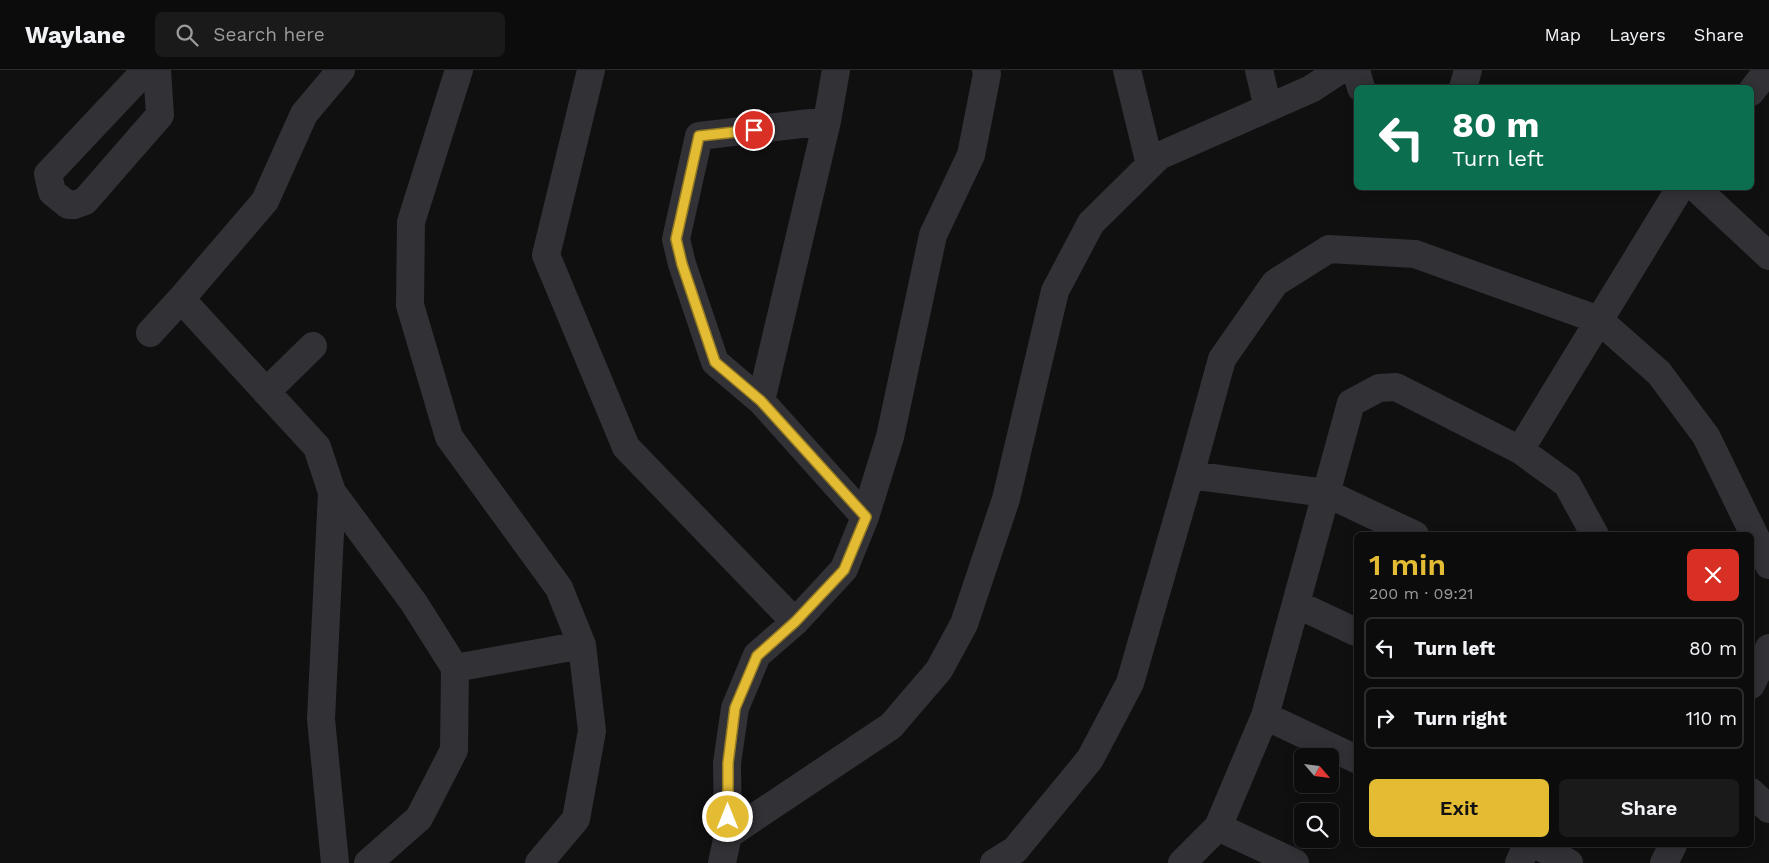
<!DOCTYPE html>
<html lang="en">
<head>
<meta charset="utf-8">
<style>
	body { margin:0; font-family:"Work Sans",sans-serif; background:#1a1a1b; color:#f1f3f6; height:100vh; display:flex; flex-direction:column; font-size:19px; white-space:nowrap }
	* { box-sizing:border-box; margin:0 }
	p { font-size:16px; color:#9a9b9d }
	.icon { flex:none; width:28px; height:28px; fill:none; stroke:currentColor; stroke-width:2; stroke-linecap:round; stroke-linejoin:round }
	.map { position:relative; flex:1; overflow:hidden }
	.side { position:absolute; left:1354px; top:462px; width:400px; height:315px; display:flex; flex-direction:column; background:#0c0c0d; border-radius:8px; box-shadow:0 2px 12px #0003,0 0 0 1px #2c2c2e }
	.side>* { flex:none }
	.top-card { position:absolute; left:1354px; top:15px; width:400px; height:105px; border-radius:8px; box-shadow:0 2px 12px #0003,0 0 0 1px #2c2c2e; background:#0b6e4f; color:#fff; overflow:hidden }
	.needle { width:32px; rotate:118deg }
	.tools { position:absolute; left:1294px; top:678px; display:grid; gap:10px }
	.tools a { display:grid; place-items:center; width:45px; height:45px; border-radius:8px; background:#0c0c0d; box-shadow:0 2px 12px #0003,0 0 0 1px #2c2c2e; font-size:25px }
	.pin { position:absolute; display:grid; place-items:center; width:42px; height:42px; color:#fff; margin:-21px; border:2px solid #fff; border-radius:50%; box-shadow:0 1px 5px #0007 }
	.me { position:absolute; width:55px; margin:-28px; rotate:0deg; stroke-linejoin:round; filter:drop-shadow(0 0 4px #0008) }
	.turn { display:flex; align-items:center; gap:18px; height:105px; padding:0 15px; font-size:22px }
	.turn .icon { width:65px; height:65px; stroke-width:2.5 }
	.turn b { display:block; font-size:35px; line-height:42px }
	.round { display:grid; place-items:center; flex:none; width:52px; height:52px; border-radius:8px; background:#1a1a1b }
	.summary { display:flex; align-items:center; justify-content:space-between; height:85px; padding:0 15px }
	h1 { font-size:30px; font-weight:600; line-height:38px; color:#e4bc34 }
	.button { display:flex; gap:10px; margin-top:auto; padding:10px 15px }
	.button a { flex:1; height:58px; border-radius:8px; background:#e4bc34; color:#111; font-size:20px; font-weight:600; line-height:58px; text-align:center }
	.button a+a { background:#1a1a1b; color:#f1f3f6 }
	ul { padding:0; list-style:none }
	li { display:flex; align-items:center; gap:15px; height:62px; margin:0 10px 8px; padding:0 5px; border:2px solid #2c2c2e; border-radius:8px }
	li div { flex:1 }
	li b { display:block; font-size:19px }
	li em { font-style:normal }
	header { display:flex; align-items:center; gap:30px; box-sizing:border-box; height:70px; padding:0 25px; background:#0c0c0d; border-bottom:1px solid #2c2c2e }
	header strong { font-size:24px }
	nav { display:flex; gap:28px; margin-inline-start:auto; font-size:18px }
	.search { width:350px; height:45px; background:#1a1a1b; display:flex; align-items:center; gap:12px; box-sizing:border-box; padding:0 18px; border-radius:8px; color:#9a9b9d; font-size:19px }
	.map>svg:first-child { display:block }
</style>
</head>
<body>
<header>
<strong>Waylane</strong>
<div class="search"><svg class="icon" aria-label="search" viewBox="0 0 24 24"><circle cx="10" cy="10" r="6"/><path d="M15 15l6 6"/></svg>Search here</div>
<nav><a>Map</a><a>Layers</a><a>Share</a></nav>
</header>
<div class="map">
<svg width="1769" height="793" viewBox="0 0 1769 793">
	<rect width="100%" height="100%" fill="#101011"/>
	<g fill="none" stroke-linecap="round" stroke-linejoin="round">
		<!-- minor -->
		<path stroke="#313136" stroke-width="28" d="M146,0l-98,104 4,18 16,13h6l11,-4 75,-86 -3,-45
			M341,0l-37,44 -39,87 -84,98 136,148 15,45 82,111 41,65 -1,82 -35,68 -51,45
			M459,0l-48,152 -1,83 39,132 110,151 23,57 10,86 -16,88 -37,44
			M591,0l-45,185 80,192 169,175
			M1127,0l23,95
			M1259,0l9,38
			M1356,0l5,18
			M1463,18l5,-18
			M150,263l31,-34
			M266,322l47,-46
			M761,331l-46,-39 -33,-98 -6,-25 23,-103 128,-15
			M1520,380l160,-262
			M1190,405l136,18 89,42
			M332,422l-11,227 14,144
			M865,447l25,-80 43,-202 38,-80 16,-81 -1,-4
			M1296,534l60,28
			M455,598l127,-23
			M1751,615l18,-37
			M1265,646l91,43
			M1751,722l18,17
			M1218,757l77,36
			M728,765l-1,-72 8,-55 22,-53 38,-33 49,-53 21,-52 -104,-116 66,-280 9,-51
			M1537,775l32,18
			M722,793l6,-28 163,-109 48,-56 25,-46 42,-125 49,-208 36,-68 68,-67 152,-67 29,-19
			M994,793l21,-13 75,-91 40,-76 60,-208 32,-116 53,-76 54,-34 86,5 184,66 60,53 47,63 63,129
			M1182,793l36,-36 47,-111 86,-313 28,-15 17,-1 124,63 47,34 28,51
			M1519,793l8,-18
			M1664,793l9,-18"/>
		<!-- tertiary -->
		<path stroke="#313136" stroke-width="28" d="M1751,22l17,-22
			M1696,118l73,68"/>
	</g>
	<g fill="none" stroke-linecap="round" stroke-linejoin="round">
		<!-- route casing -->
		<g stroke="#947a22" stroke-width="12">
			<path id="route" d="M728,747v-54l7,-55 22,-52 38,-34 49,-52 22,-53 -105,-116 -46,-39 -33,-98 -6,-25 23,-103 55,-6"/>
		</g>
		<!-- route -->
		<use href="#route" stroke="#e4bc34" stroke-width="9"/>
	</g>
</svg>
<div class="tools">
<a><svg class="needle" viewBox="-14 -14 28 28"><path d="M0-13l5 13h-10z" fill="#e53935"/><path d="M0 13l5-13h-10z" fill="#9a9b9d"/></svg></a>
<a><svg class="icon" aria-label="search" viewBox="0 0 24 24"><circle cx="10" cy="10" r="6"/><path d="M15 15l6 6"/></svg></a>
</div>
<div class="pin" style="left:754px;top:60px;background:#d93025"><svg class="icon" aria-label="arrive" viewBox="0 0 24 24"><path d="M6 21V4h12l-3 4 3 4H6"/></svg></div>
<svg class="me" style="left:728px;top:747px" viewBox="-20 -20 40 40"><circle r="17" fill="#e4bc34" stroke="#fff" stroke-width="3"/><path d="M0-11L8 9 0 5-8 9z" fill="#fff"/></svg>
<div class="top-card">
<div class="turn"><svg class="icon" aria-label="left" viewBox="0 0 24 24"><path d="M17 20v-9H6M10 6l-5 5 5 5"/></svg><div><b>80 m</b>Turn left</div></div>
</div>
<section class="side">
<div class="summary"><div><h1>1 min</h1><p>200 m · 09:21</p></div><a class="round" style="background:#d93025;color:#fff"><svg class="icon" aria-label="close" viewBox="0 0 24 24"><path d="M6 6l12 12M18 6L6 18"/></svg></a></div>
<ul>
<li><svg class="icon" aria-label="left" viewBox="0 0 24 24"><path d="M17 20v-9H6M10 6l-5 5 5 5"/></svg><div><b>Turn left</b></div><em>80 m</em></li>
<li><svg class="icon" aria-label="right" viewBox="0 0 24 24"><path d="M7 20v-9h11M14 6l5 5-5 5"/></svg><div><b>Turn right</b></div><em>110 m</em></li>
</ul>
<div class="button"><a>Exit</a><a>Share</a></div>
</section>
</div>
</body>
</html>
